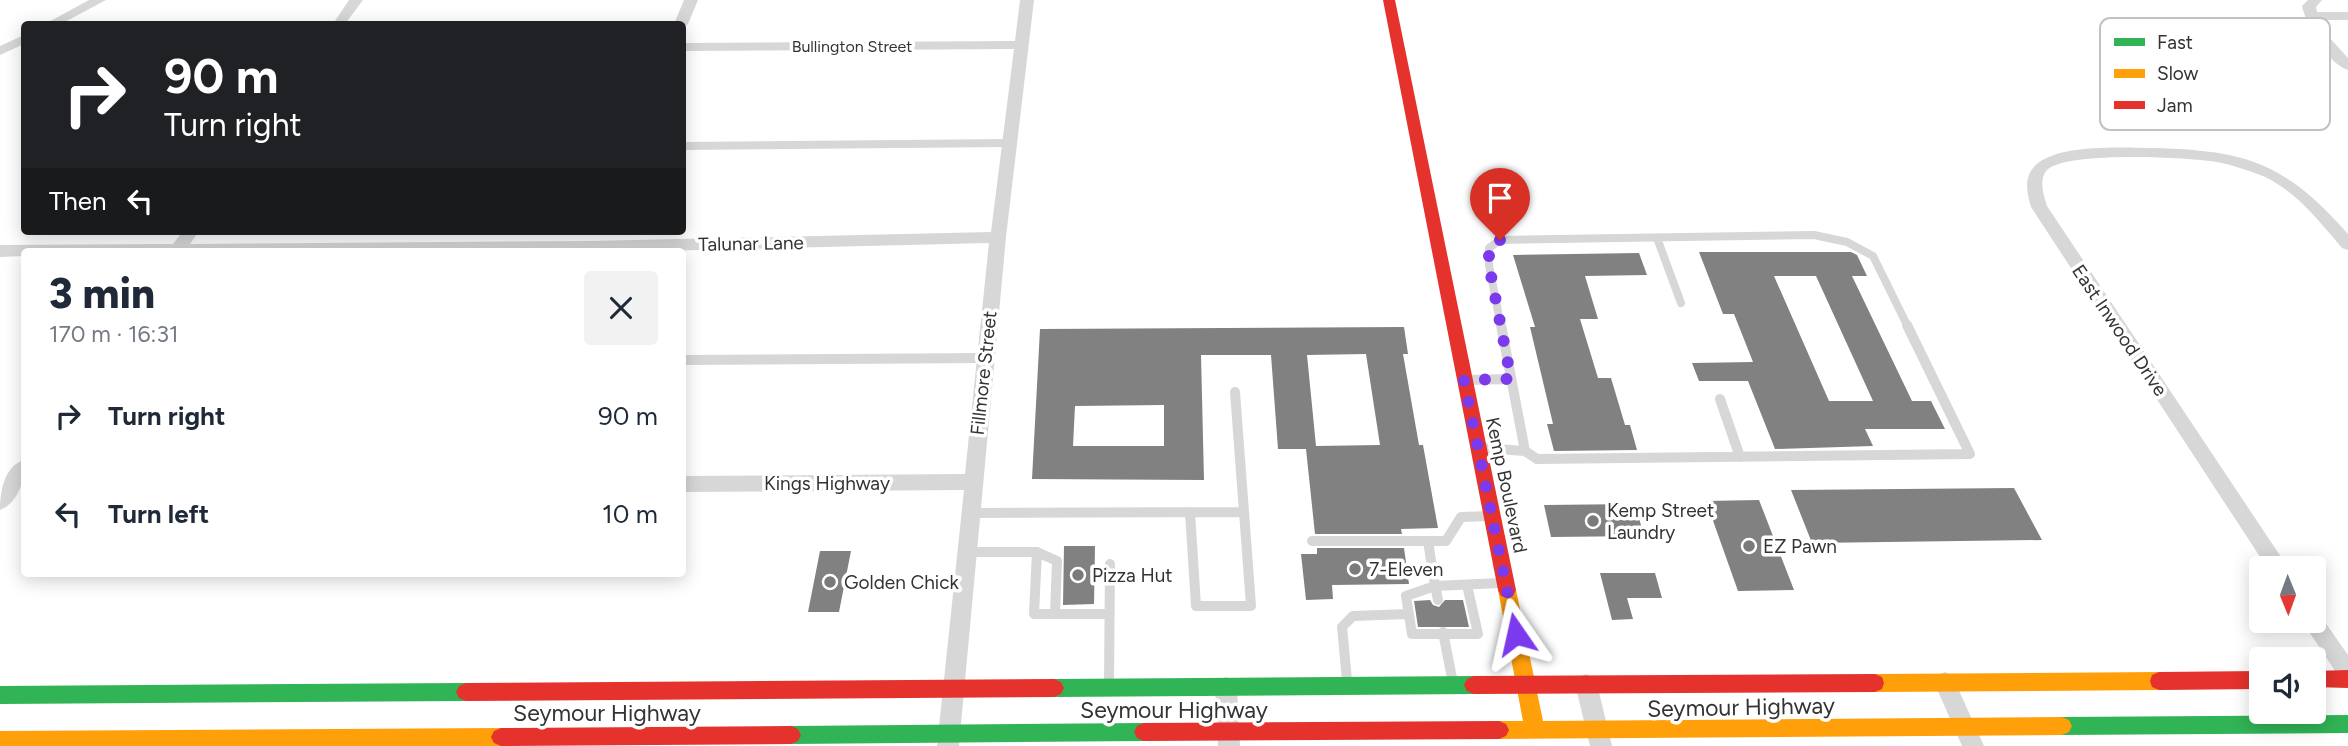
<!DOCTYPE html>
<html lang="en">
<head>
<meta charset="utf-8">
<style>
	body { margin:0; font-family:Figtree,sans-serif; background:#f2f2f3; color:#1f2937; height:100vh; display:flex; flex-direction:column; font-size:26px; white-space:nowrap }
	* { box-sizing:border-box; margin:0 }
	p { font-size:23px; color:#747a83 }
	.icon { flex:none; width:38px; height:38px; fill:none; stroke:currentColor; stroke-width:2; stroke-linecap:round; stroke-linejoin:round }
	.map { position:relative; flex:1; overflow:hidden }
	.sheet { position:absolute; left:21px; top:248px; width:665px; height:329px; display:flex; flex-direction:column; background:#fff; border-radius:7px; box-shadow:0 4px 18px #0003 }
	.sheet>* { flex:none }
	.guide { position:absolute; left:21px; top:21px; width:665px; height:214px; border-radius:7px; box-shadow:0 4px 18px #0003; background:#202124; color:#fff; overflow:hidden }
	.needle { width:46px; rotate:179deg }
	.controls { position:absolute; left:2249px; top:556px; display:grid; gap:14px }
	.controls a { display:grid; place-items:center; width:77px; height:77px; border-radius:7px; background:#fff; box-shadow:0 4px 18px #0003; font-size:35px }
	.pin { position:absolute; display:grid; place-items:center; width:60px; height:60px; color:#fff; margin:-72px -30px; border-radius:50% 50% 50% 0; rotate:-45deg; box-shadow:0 0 7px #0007 }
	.pin .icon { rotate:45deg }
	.me { position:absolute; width:77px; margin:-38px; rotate:349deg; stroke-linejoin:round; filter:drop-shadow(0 0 5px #0008) }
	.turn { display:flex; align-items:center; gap:24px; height:147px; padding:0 28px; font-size:32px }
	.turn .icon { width:91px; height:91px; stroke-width:2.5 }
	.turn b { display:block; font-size:49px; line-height:60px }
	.then { display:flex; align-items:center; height:66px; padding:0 28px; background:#0003; gap:14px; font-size:26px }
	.round { display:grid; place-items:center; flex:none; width:74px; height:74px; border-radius:7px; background:#f2f2f3 }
	.headline { display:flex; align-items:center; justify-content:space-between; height:119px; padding:0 28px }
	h1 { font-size:42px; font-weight:800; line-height:52px }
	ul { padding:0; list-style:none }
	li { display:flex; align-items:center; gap:21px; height:98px; padding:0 28px }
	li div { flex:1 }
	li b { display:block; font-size:26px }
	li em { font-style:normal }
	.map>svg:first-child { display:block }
</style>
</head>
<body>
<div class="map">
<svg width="2348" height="746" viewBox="0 0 2348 746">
	<rect width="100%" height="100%" fill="#fff"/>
	<!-- building -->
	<path fill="#818181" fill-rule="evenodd" d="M1699,252h152l6,3 10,21h-15l60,125h19l14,28h-80l8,17 -98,3 -27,-68h-49l-7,-18 61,-1 -19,-48h-11zM1774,276h42l57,125h-44z
		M1639,253l8,22 -62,1 13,43h-18l18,59h13l14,47h5l7,25 -83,1 -7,-27h6l-23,-97h5l-22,-72z
		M1404,327l4,27h-5l16,91h4l15,83 -37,1 1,5h-87l-9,-85h-28l-7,-94h-70l3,125 -172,-1 8,-150zM1366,354l14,91 -64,1 -9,-91zM1164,405v41h-91l2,-40z
		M2014,488l28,52 -230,3 -21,-53z
		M1759,500l35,90 -56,1 -32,-90z
		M1635,504l9,32 -93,1 -7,-32z
		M1064,546h31l-1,58 -31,1z
		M1317,548h87l5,36 -77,1 1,14 -27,1 -5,-46h16z
		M820,551h31l-12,61h-31z
		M1600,573h55l7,25h-35l6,21 -21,1z
		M1430,600l3,5 6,2 6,-7h18l6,27h-51l-4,-26z"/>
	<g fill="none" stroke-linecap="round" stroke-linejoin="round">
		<!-- lane-far1 -->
		<path stroke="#d7d7d7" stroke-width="8" d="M682,146l328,-3
			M1657,238l24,65
			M1501,327l-12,-62v-17l11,-8 314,-5 33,7 26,14 35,71"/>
		<!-- lane -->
		<path stroke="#d7d7d7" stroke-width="10" d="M1501,325l24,126
			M682,360l303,-2
			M1467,380l44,-1
			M1720,399l20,58
			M1483,448l42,3
			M1525,451l12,8 433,-5 -63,-129
			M1190,512l6,94h55l-7,-94
			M971,513l273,-1 -9,-120
			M1312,541h116l7,45 -29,10 6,38h66l-11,-49
			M1428,541h18l15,-24 29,-1
			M967,552h70l-3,62h75
			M1037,552l20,9 -2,53
			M1438,600l-3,-14 65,-3
			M1443,632l9,46
			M1347,680l-5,-53 11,-11 55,-2
			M1109,682l1,-118"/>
		<!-- street -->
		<path fill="#d7d7d7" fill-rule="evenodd" d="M89,0h17l-45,24h-16z
			M349,0h14l-18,24h-12z
			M684,0h14l-10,24 -6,4v-4h-8z
			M1020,0h14l-28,237 -47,509h-22l27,-256 -282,2v-16l283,-2 24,-231 -376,9h-589v4l-24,1v-12l173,-1 10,-13h16l-9,13 401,-3 400,-9 23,-183 -332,2v-8l333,-2z
			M2308,0h14l-6,7 1,5h31v8h-28l8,16 20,22v12c-20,-6 -42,-45 -46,-64z
			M24,35v9l-24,11v-9z
			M2157,148c92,3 129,16 191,86v16l-6,-2c-23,-27 -46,-57 -79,-72 -15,-6 -31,-11 -46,-14 -29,-5 -151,-11 -170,8 -9,10 -3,26 0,36l242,363h-21l-237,-362c-3,-10 -6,-22 -2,-32 12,-34 97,-27 128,-27z
			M24,460c2,17 -5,43 -24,50 0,-18 4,-44 24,-50z
			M2314,612l6,3 28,40v28l-7,-3 -35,-53 -3,-6h11z
			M1945,672l7,3 32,71h-22l-28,-64 4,-7z
			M1586,674l7,3 4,7 15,62h-22l-15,-62 4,-7z
			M1226,677l7,3 4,7 3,59h-22l-3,-59 4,-7z"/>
		<!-- fast -->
		<path fill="#30b455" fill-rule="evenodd" d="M1474,676l7,3 3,6 -3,6 -7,3 -420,3 -7,-3 -3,-6 3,-6 7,-3z
			M466,683l7,3 3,6 -3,6 -7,3 -466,3v-18z
			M2348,715v18l-286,2 -7,-3 -3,-6 3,-6 7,-3z
			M1144,723l7,3 3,6 -3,6 -7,3 -353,3 -7,-3 -3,-6 3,-6 7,-3z"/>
		<!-- slow -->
		<path fill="#ff9f0a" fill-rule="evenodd" d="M1507,582l6,2 3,6 27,131 519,-4 7,3 3,6 -3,6 -7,3 -563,4 -7,-3 -3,-6 3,-6 7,-3h24l-25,-131 3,-6z
			M2159,672l7,3 2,6 -2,6 -7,3 -284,2 -7,-3 -2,-6 2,-6 7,-3z
			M501,728l7,3 3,6 -3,6 -7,3h-501v-15z"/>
		<!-- jam -->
		<path fill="#e5322d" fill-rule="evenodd" d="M1383,0h12l121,590 -3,6 -6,2 -6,-2 -3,-6z
			M2348,670v18l-34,-1v-16z
			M2261,671v18l-102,1 -7,-3 -2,-6 2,-6 7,-3z
			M1875,674l7,3 2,6 -2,6 -7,3 -401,2 -7,-3 -3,-6 3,-6 7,-3z
			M1054,679l7,3 3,6 -3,6 -7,3 -588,4 -7,-3 -3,-6 3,-6 7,-3z
			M1499,721l7,3 3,6 -3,6 -7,3 -355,2 -7,-3 -3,-6 3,-6 7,-3z
			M791,726l7,3 3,6 -3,6 -7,3 -290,2 -7,-3 -3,-6 3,-6 7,-3z"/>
	</g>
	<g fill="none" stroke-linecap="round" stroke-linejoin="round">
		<!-- route -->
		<path stroke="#7c3aed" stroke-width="12" stroke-dasharray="0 21.6" d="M1500,240l-11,8v17l22,114 -47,1 52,254"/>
	</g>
	<!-- markers -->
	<g fill="#7a7a7a" stroke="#fff" stroke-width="2.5">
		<circle cx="1593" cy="521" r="7"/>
		<circle cx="1749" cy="546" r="7"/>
		<circle cx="1355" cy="569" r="7"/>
		<circle cx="1078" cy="575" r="7"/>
		<circle cx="830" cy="582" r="7"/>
	</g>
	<g text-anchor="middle" stroke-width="7" stroke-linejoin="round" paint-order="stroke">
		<!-- far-street labels -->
		<g font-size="16" fill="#333" stroke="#fff">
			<text x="852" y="52">Bullington Street</text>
		</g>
		<!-- street labels -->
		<g font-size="19" fill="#333" stroke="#fff">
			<text transform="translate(751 243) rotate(-1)" y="7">Talunar Lane</text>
			<text transform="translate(2120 330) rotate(56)" y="7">East Inwood Drive</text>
			<text transform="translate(983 373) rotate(-84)" y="7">Fillmore Street</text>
			<text x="827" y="490">Kings Highway</text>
			<text transform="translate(1507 485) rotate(78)" y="7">Kemp Boulevard</text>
		</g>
		<!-- poi labels -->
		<g font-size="19" fill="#333" stroke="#fff" text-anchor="start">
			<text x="1607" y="517">Kemp Street<tspan x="1607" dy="22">Laundry</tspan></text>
			<text x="1763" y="553">EZ Pawn</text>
			<text x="1369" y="576">7-Eleven</text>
			<text x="1092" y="582">Pizza Hut</text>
			<text x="844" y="589">Golden Chick</text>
		</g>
		<!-- near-street labels -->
		<g font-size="23" fill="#333" stroke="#fff">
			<text transform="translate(1741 707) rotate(-1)" y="8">Seymour Highway</text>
			<text x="1174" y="718">Seymour Highway</text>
			<text x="607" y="721">Seymour Highway</text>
		</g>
	</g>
	<!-- legend -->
	<rect x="2100" y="18" width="230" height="112" rx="10" fill="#fff" stroke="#c2c2c2" stroke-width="2"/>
	<rect x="2114" y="38" width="31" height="8" fill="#30b455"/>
	<rect x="2114" y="69" width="31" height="9" fill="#ff9f0a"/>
	<rect x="2114" y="101" width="31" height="8" fill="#e5322d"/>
	<g font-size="19" fill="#333">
		<text x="2157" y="49">Fast</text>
		<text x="2157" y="80">Slow</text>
		<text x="2157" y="112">Jam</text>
	</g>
</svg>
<div class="controls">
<a><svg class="needle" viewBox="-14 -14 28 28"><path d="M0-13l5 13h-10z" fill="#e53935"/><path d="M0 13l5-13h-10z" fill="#747a83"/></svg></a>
<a><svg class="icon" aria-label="sound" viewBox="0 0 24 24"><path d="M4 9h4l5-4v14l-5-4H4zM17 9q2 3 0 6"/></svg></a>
</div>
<div class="pin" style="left:1500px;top:240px;background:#d93025"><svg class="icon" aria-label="arrive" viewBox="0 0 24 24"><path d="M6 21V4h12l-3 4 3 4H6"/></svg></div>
<svg class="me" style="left:1516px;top:634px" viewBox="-20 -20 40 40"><path d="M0-17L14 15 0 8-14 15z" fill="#7c3aed" stroke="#fff" stroke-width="4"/></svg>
<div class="guide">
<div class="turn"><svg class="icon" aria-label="right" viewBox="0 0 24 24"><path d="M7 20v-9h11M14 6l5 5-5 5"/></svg><div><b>90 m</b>Turn right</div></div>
<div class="then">Then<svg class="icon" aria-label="left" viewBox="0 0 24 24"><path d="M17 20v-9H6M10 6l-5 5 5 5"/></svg></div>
</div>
<section class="sheet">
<div class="headline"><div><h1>3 min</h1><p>170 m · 16:31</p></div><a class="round"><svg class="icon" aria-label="close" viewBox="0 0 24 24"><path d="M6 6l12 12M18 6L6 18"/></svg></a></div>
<ul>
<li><svg class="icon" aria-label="right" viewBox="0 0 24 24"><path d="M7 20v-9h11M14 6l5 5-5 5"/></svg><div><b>Turn right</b></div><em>90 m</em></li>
<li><svg class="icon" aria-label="left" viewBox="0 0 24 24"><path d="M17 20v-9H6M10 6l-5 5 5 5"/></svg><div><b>Turn left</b></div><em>10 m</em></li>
</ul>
</section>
</div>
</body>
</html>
